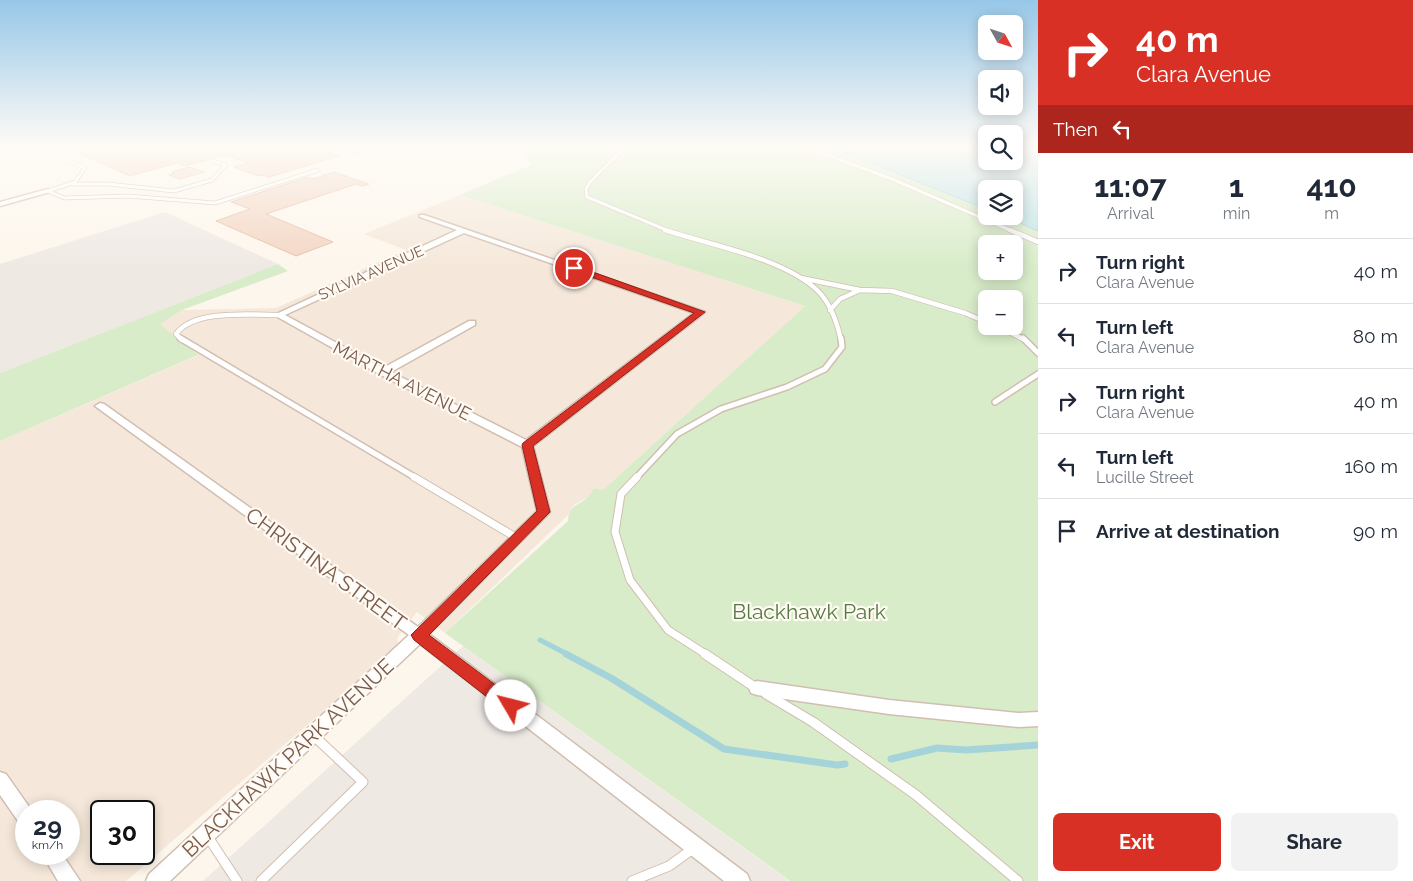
<!DOCTYPE html>
<html lang="en">
<head>
<meta charset="utf-8">
<style>
	body { margin:0; font-family:Raleway,sans-serif; background:#f2f2f3; color:#1f2937; height:100vh; display:flex; flex-direction:column; font-size:19px; white-space:nowrap }
	* { box-sizing:border-box; margin:0 }
	p { font-size:16px; color:#747a83 }
	.icon { flex:none; width:28px; height:28px; fill:none; stroke:currentColor; stroke-width:2; stroke-linecap:round; stroke-linejoin:round }
	.map { position:relative; flex:1; overflow:hidden }
	.sheet { display:flex; flex-direction:column; background:#fff; width:375px }
	.sheet>* { flex:none }
	.guide { background:#d93025; color:#fff; overflow:hidden }
	.needle { width:32px; rotate:130deg }
	.controls { position:absolute; left:978px; top:15px; display:grid; gap:10px }
	.controls a { display:grid; place-items:center; width:45px; height:45px; border-radius:8px; background:#fff; box-shadow:0 2px 12px #0003; font-size:25px }
	.speed { position:absolute; left:15px; top:800px; display:flex; gap:10px; font-size:25px; font-weight:700; text-align:center }
	.speed>* { display:grid; place-content:center; width:65px; height:65px; border-radius:50%; background:#fff; box-shadow:0 2px 12px #0003; line-height:1 }
	.speed small { font-size:12px; font-weight:400 }
	.speed .limit { border:2px solid #111; border-radius:8px; background:#fff; color:#111 }
	.pin { position:absolute; display:grid; place-items:center; width:42px; height:42px; color:#fff; margin:-21px; border:2px solid #fff; border-radius:50%; box-shadow:0 1px 5px #0007 }
	.me { position:absolute; width:55px; margin:-28px; rotate:307deg; stroke-linejoin:round; filter:drop-shadow(0 0 4px #0008) }
	.turn { display:flex; align-items:center; gap:18px; height:105px; padding:0 15px; font-size:22px }
	.turn .icon { width:65px; height:65px; stroke-width:2.5 }
	.turn b { display:block; font-size:35px; line-height:42px }
	.then { display:flex; align-items:center; height:48px; padding:0 15px; background:#0003; gap:10px; font-size:19px }
	.eta { display:flex; justify-content:space-evenly; align-items:center; height:85px; text-align:center }
	.eta b { font-size:30px; font-weight:700; line-height:35px }
	.cta { display:flex; gap:10px; margin-top:auto; padding:10px 15px }
	.cta a { flex:1; height:58px; border-radius:8px; background:#d93025; color:#fff; font-size:20px; font-weight:700; line-height:58px; text-align:center }
	.cta a+a { background:#f2f2f3; color:#1f2937 }
	ul { padding:0; list-style:none }
	li { display:flex; align-items:center; gap:15px; height:65px; padding:0 15px; border-top:1px solid #e0e1e3 }
	li div { flex:1 }
	li b { display:block; font-size:19px }
	li em { font-style:normal }
	main { display:flex; flex:1; min-height:0 }
	.map>svg:first-child { display:block }
</style>
</head>
<body>
<main>
<div class="map">
<svg width="1038" height="881" viewBox="0 0 1038 881">
	<rect width="100%" height="100%" fill="#fdf6ec"/>
	<!-- residential -->
	<path fill="#f5e8da" fill-rule="evenodd" d="M460,195l345,111 -202,184 -9,-2 -7,10 -13,7 -6,10 -123,118 -28,-21 -20,26 2,7 -14,13 -259,223h-126v-440l197,-85 -38,-32 23,-14 94,-2 130,-58 -42,-16zM26,811h43v43h-43zM101,811h43v43h-43z"/>
	<!-- industrial -->
	<path fill="#efe9e4" d="M315,145h75l-36,12z
		M165,212l113,52 -278,109v-109z
		M463,646l326,235h-586z"/>
	<!-- green -->
	<path fill="#d8ecc9" fill-rule="evenodd" d="M497,145h329l160,64v7h18l34,15v650h-248l-345,-248 123,-112c1,-16 8,-14 18,-22 3,-3 6,-8 8,-11l9,2 202,-184 -345,-111 71,-30 -8,-14zM986,244h28v27h-28zM986,299h28v27h-28z
		M278,264l10,7 -106,39 -22,14 38,31 -198,86v-68z"/>
	<!-- water -->
	<path fill="#bfe3e8" stroke="#a5d3da" d="M826,145h160v16h28v-16h9l15,6v80l-34,-15h10v-27h-28v20z"/>
	<g fill="none" stroke-linecap="round" stroke-linejoin="round">
		<!-- stream-far1 -->
		<path stroke="#a5d3da" stroke-width="5" d="M540,640l29,15"/>
		<!-- stream -->
		<path stroke="#a5d3da" stroke-width="7" d="M566,654l45,24 113,71 113,16 8,-1
			M891,759l46,-11 29,2 72,-5"/>
	</g>
	<!-- building -->
	<path fill="#f3d5c3" stroke="#e6bba3" d="M60,145h247l32,11 -70,21 -7,-2 -4,1 -24,-9 14,-4 -23,-8 -40,11 -8,-3 -47,13z
		M189,167l15,5 -24,7 -11,-4 6,-2 -3,-1z
		M334,172l35,12 -6,2 -7,-2 -90,30 67,28 -37,14 -80,-35 34,-12 -19,-7 77,-25 5,2z"/>
	<g fill="none" stroke-linecap="round" stroke-linejoin="round">
		<!-- lane-far4 casing -->
		<g stroke="#d1beb0" stroke-width="4.5">
			<path id="lane-far4" d="M32,145l53,23 -10,14 -27,9
				M627,145l-37,37 -4,7 1,8 82,34
				M800,145l92,34 120,52
				M74,184h34l66,7 38,-11 14,-15 -14,-4
				M48,191l16,7 64,-2 87,7 103,-33"/>
		</g>
		<!-- lane-far3 casing -->
		<g stroke="#d1beb0" stroke-width="6">
			<path id="lane-far3" d="M665,230c45,15 119,28 153,61 13,13 19,31 23,49
				M1010,230l28,12
				M801,278l59,12 32,1 73,22 21,9
				M830,310l10,-11 20,-9
				M997,326l28,14
				M182,340l-6,-6c18,-25 74,-19 102,-19"/>
		</g>
		<!-- lane-far2 casing -->
		<g stroke="#d1beb0" stroke-width="8">
			<path id="lane-far2" d="M180,338l236,140
				M1023,338l15,15
				M995,402l43,-28
				M636,478l41,-44 44,-25 66,-22 38,-18 17,-22 -1,-9"/>
		</g>
		<!-- lane-far1 casing -->
		<g stroke="#d1beb0" stroke-width="9">
			<path id="lane-far1" d="M414,477l103,61
				M637,477l-16,17 -6,38 15,48 38,50 39,25"/>
		</g>
		<!-- lane casing -->
		<g stroke="#d1beb0" stroke-width="11">
			<path id="lane" d="M705,654l51,34
				M766,694l47,28 103,73 102,86
				M208,837l29,44
				M261,881l102,-99 -49,-46
				M632,881l37,-15 25,-18"/>
		</g>
		<!-- street casing -->
		<g stroke="#d1beb0" stroke-width="3">
			<path id="street" d="M48,189l2,1v2l-50,14v-4z
				M420,215h4l281,97 -172,134 17,66 -121,122 318,240 3,7h-26l-304,-237 -250,237h-24l3,-7 260,-239 -314,-229 5,-3 4,1 314,223 119,-116 -15,-64 -143,-73 -105,-59 183,-85 -37,-13zM464,233l230,80 -168,127 -135,-68 84,-47v-4h-6l-86,47 -98,-53z
				M757,681l132,19 130,13 19,-1v14l-19,1 -130,-13 -132,-19 -6,-2 -2,-5 2,-5z
				M0,772l6,2 26,37h-6v16l-6,-3 -20,-29z
				M42,854h20l18,27h-22z"/>
		</g>
		<!-- lane-far4 -->
		<use href="#lane-far4" stroke="#fff" stroke-width="3"/>
		<!-- lane-far3 -->
		<use href="#lane-far3" stroke="#fff" stroke-width="4.5"/>
		<!-- lane-far2 -->
		<use href="#lane-far2" stroke="#fff" stroke-width="5"/>
		<!-- lane-far1 -->
		<use href="#lane-far1" stroke="#fff" stroke-width="7"/>
		<!-- lane -->
		<use href="#lane" stroke="#fff" stroke-width="9"/>
		<!-- street -->
		<use href="#street" fill="#fff" fill-rule="evenodd"/>
	</g>
	<!-- sky -->
	<linearGradient id="sky" x2="0" y2="1"><stop stop-color="#97c7e8"/><stop offset="0.54" stop-color="#fefbf6"/><stop offset="1" stop-color="#fefbf6" stop-opacity="0"/></linearGradient>
	<rect width="1038" height="269" fill="url(#sky)"/>
	<!-- route -->
	<path fill="#d93025" stroke="#8d1f18" d="M571,266h5l129,46 -172,134 17,66 -121,123 88,66 2,5 -2,5 -6,2 -6,-2 -91,-71 -3,-5 126,-124 -15,-66 1,-2 171,-130 -123,-43z"/>
	<g text-anchor="middle" stroke-width="4.5" stroke-linejoin="round" paint-order="stroke">
		<!-- far-street labels -->
		<g font-size="15" fill="#7a5c4d" stroke="#fffaf3">
			<text transform="translate(371 273) rotate(-24)" y="5">SYLVIA AVENUE</text>
		</g>
		<!-- street labels -->
		<g font-size="18" fill="#7a5c4d" stroke="#fffaf3">
			<text transform="translate(402 381) rotate(27)" y="6">MARTHA AVENUE</text>
		</g>
		<!-- near-street labels -->
		<g font-size="21" fill="#7a5c4d" stroke="#fffaf3">
			<text transform="translate(326 569) rotate(36)" y="7">CHRISTINA STREET</text>
			<text transform="translate(288 758) rotate(-43)" y="7">BLACKHAWK PARK AVENUE</text>
		</g>
		<!-- near-park labels -->
		<g font-size="21" fill="#537a41" stroke="#fffaf3">
			<text x="809" y="619">Blackhawk Park</text>
		</g>
	</g>
</svg>
<div class="controls">
<a><svg class="needle" viewBox="-14 -14 28 28"><path d="M0-13l5 13h-10z" fill="#e53935"/><path d="M0 13l5-13h-10z" fill="#747a83"/></svg></a>
<a><svg class="icon" aria-label="sound" viewBox="0 0 24 24"><path d="M4 9h4l5-4v14l-5-4H4zM17 9q2 3 0 6"/></svg></a>
<a><svg class="icon" aria-label="search" viewBox="0 0 24 24"><circle cx="10" cy="10" r="6"/><path d="M15 15l6 6"/></svg></a>
<a><svg class="icon" aria-label="layers" viewBox="0 0 24 24"><path d="M12 4l9 5-9 5-9-5zM3 14l9 5 9-5"/></svg></a>
<a>+</a>
<a>−</a>
</div>
<div class="speed"><div>29<small>km/h</small></div><div class="limit">30</div></div>
<div class="pin" style="left:574px;top:268px;background:#d93025"><svg class="icon" aria-label="arrive" viewBox="0 0 24 24"><path d="M6 21V4h12l-3 4 3 4H6"/></svg></div>
<svg class="me" style="left:511px;top:706px" viewBox="-20 -20 40 40"><circle r="19" fill="#fff"/><path d="M0-13L10 11 0 6-10 11z" fill="#d93025"/></svg>
</div>
<section class="sheet">
<div class="guide">
<div class="turn"><svg class="icon" aria-label="right" viewBox="0 0 24 24"><path d="M7 20v-9h11M14 6l5 5-5 5"/></svg><div><b>40 m</b>Clara Avenue</div></div>
<div class="then">Then<svg class="icon" aria-label="left" viewBox="0 0 24 24"><path d="M17 20v-9H6M10 6l-5 5 5 5"/></svg></div>
</div>
<div class="eta">
<div><b>11:07</b><p>Arrival</p></div>
<div><b>1</b><p>min</p></div>
<div><b>410</b><p>m</p></div>
</div>
<ul>
<li><svg class="icon" aria-label="right" viewBox="0 0 24 24"><path d="M7 20v-9h11M14 6l5 5-5 5"/></svg><div><b>Turn right</b><p>Clara Avenue</p></div><em>40 m</em></li>
<li><svg class="icon" aria-label="left" viewBox="0 0 24 24"><path d="M17 20v-9H6M10 6l-5 5 5 5"/></svg><div><b>Turn left</b><p>Clara Avenue</p></div><em>80 m</em></li>
<li><svg class="icon" aria-label="right" viewBox="0 0 24 24"><path d="M7 20v-9h11M14 6l5 5-5 5"/></svg><div><b>Turn right</b><p>Clara Avenue</p></div><em>40 m</em></li>
<li><svg class="icon" aria-label="left" viewBox="0 0 24 24"><path d="M17 20v-9H6M10 6l-5 5 5 5"/></svg><div><b>Turn left</b><p>Lucille Street</p></div><em>160 m</em></li>
<li><svg class="icon" aria-label="arrive" viewBox="0 0 24 24"><path d="M6 21V4h12l-3 4 3 4H6"/></svg><div><b>Arrive at destination</b></div><em>90 m</em></li>
</ul>
<div class="cta"><a>Exit</a><a>Share</a></div>
</section>
</main>
</body>
</html>
